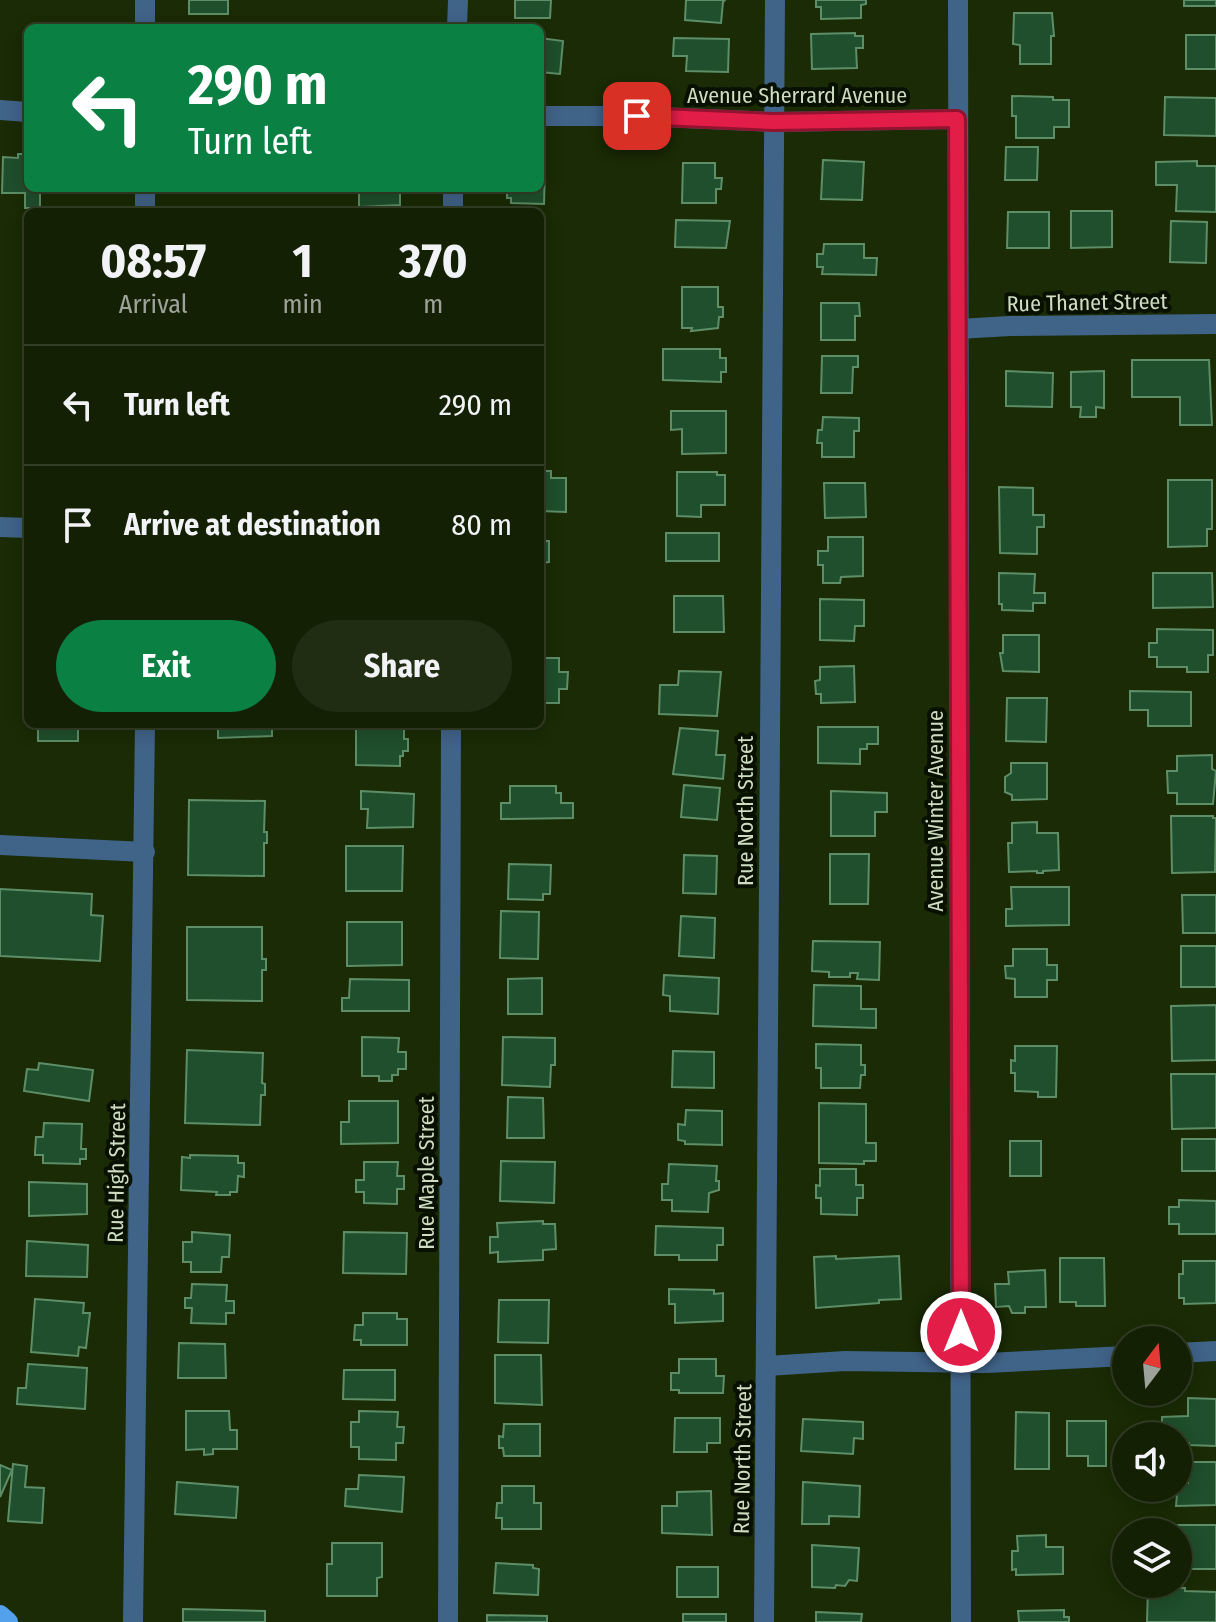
<!DOCTYPE html>
<html lang="en">
<head>
<meta charset="utf-8">
<style>
	body { margin:0; font-family:"Fira Sans Condensed",sans-serif; background:#212d13; color:#f1f3f6; height:100vh; display:flex; flex-direction:column; font-size:30px; white-space:nowrap }
	* { box-sizing:border-box; margin:0 }
	p { font-size:26px; color:#9da39a }
	.icon { flex:none; width:44px; height:44px; fill:none; stroke:currentColor; stroke-width:2; stroke-linecap:round; stroke-linejoin:round }
	.map { position:relative; flex:1; overflow:hidden }
	.sheet { position:absolute; left:24px; top:208px; width:520px; height:520px; display:flex; flex-direction:column; background:#142004; border-radius:12px; box-shadow:0 4px 20px #0003,0 0 0 2px #333e26 }
	.sheet>* { flex:none }
	.guide { position:absolute; left:24px; top:24px; width:520px; height:168px; border-radius:12px; box-shadow:0 4px 20px #0003,0 0 0 2px #333e26; background:#0b8043; color:#fff; overflow:hidden }
	.needle { width:52px; rotate:16deg }
	.controls { position:absolute; left:1112px; top:1326px; display:grid; gap:16px }
	.controls a { display:grid; place-items:center; width:80px; height:80px; border-radius:50%; background:#142004; box-shadow:0 4px 20px #0003,0 0 0 2px #333e26; font-size:40px }
	.pin { position:absolute; display:grid; place-items:center; width:68px; height:68px; color:#fff; margin:-34px; border-radius:16px; box-shadow:0 4px 12px #0006 }
	.me { position:absolute; width:88px; margin:-44px; rotate:0deg; stroke-linejoin:round; filter:drop-shadow(0 0 6px #0008) }
	.turn { display:flex; align-items:center; gap:28px; height:168px; padding:0 32px; font-size:36px }
	.turn .icon { width:104px; height:104px; stroke-width:2.5 }
	.turn b { display:block; font-size:56px; line-height:68px }
	.eta { display:flex; justify-content:space-evenly; align-items:center; height:136px; text-align:center }
	.eta b { font-size:48px; font-weight:700; line-height:56px }
	.primary-button { display:flex; gap:16px; margin-top:auto; padding:16px 32px }
	.primary-button a { flex:1; height:92px; border-radius:48px; background:#0b8043; color:#fff; font-size:32px; font-weight:700; line-height:92px; text-align:center }
	.primary-button a+a { background:#212d13; color:#f1f3f6 }
	ul { padding:0; list-style:none }
	li { display:flex; align-items:center; gap:24px; height:120px; padding:0 32px; border-top:2px solid #333e26 }
	li div { flex:1 }
	li b { display:block; font-size:30px }
	li em { font-style:normal }
	.map>svg:first-child { display:block }
</style>
</head>
<body>
<div class="map">
<svg width="1216" height="1622" viewBox="0 0 1216 1622">
	<rect width="100%" height="100%" fill="#1a2b05"/>
	<!-- building -->
	<path fill="#1f4f2c" stroke="#5d8e67" stroke-width="2" d="M189,0h39v14h-39z
		M515,0h36l-1,18h-35z
		M686,0h39l-2,2 -2,21 -36,-3z
		M816,0h50v4l-5,1v13l-40,1v-12h-5z
		M1184,0h32v6h-32z
		M1014,13h38l2,23h-3v28h-31v-19l-7,-1z
		M190,23l66,1v4h-66z
		M855,33v3h8v12h-7l1,20 -45,1 -1,-35z
		M1186,35h30v34h-30z
		M540,38l23,3 -3,33 -20,-2z
		M674,38l55,1 -1,33 -42,-1 1,-15h-14z
		M1012,96l41,1v3h16v27h-15v11h-38v-22h-4z
		M1165,97l51,1v38l-52,-1z
		M1006,147h32l-1,33h-32z
		M18,154h10v34h12v20h-15v-15h-23l1,-36 15,1z
		M823,160l41,2 -2,38 -41,-1z
		M1197,161v5h19v46l-40,-1 1,-26h-21v-23z
		M683,163h32v15h7l-1,11h-5v14h-34z
		M540,168h5l-1,36 -33,-1v-5h-4v-10h33z
		M52,188h39v5h-39z
		M359,188h45v2h-4v15l-41,2z
		M1071,211h41v36l-41,1z
		M1008,212h41v36h-42z
		M676,220l54,1 -4,27 -51,-1z
		M1171,221l36,1 -1,41 -36,-1z
		M824,244h40v14h13l-1,17 -54,-1 1,-7h-6v-13h6z
		M682,287h36v20h5v10h-4l-1,11 -27,3 1,-3h-10z
		M821,303h38l1,13h-5v24h-34z
		M663,349h57v9h6v14h-5v10l-58,-2z
		M822,356h36v11h-5l-1,26h-31z
		M1132,360h77l3,65h-32v-28h-48z
		M1006,371l47,2 -1,34 -46,-1z
		M1104,371v37l-8,-1v10h-16l1,-10h-10v-35z
		M671,411h55v42l-44,1v-25l-11,1z
		M823,417l36,1v13h-5v26h-32v-14h-5l1,-13h4z
		M540,471h11v7h15v34l-26,-1z
		M677,472h40v3h8v30h-24v12l-24,-1z
		M1168,480h44v49h-5v17l-39,1z
		M824,483h41l1,34 -41,1z
		M999,487l34,1v27h11v12h-7v27l-37,-1z
		M666,533h53v28h-53z
		M828,537h35v39l-22,1 -1,6h-17v-18h-5v-14h10z
		M540,541h9v21l-9,1z
		M999,573l36,1 -1,19h11v10h-12v8l-31,-1v-6h-3z
		M1153,573h59l1,34 -60,1z
		M674,596h49l1,36h-50z
		M820,599l44,1v26h-9l-1,15 -34,-1z
		M1157,629l56,1v25h-5v17h-21v-5h-30v-10h-8v-14h8z
		M1003,635h36v37l-36,-1 -3,-18h3z
		M540,658h19v14h9l-1,17h-8v14h-19z
		M854,666l1,36 -34,1v-9h-5l-1,-13 5,-1v-13z
		M679,671l42,1 -4,44 -58,-2 1,-29h18z
		M1130,691l61,1v34h-43v-16h-18z
		M1007,698h40l-1,44 -40,-1z
		M38,724h44l-4,2v15h-40z
		M218,724h54v12l-54,2z
		M356,724l48,1v14h4v12h-5v5h-3v10l-44,-1z
		M818,727h60v17h-11v5h-7v15l-42,-1z
		M680,728l38,3 -2,24h9l-2,24 -50,-5z
		M1212,755v14l4,2 -3,33h-36v-11h-9l-1,-22h10v-15z
		M1011,763h36v36l-35,1v-5l-7,-3v-15l6,-4z
		M684,785l36,3 -3,32 -36,-3z
		M510,786h46v7h5v10h12v15l-72,1v-16h9z
		M361,791l53,3 -1,33 -46,1 1,-19h-7z
		M831,791l56,2v19h-12v24h-44z
		M189,800l76,1 -1,31h3v11h-3v33l-76,-1z
		M1171,816h42v2h3l-1,54 -43,1z
		M1037,822v11h21l1,37 -16,1v2h-6v-2l-28,1 -1,-29h4v-20z
		M346,846h57l-1,45h-56z
		M830,854h39l-1,50h-38z
		M684,855l33,1 -1,38 -33,-1z
		M509,864l42,1 -1,29h-7v6l-35,-1z
		M1011,887h58v38l-63,1v-17h6z
		M0,889l92,5 -1,21 12,1 -3,45 -100,-5z
		M1182,895h34v38h-33z
		M501,911l38,1 -1,47 -38,-1z
		M681,916l34,2 -1,40 -35,-2z
		M347,922h55v43l-55,1z
		M187,927h75v32h4v11h-4v31l-75,-1z
		M813,941l67,1 -1,38 -22,-1 1,-6h-8v4h-21v-5l-17,-1z
		M1181,946h35v41h-35z
		M1013,949h34v16h10v15h-10v17h-32v-18l-9,-1 -1,-12h8z
		M664,975l55,3 -1,36 -48,-3v-15l-7,-1z
		M542,978v36h-34v-35z
		M350,979l59,1v31h-67v-13h7z
		M814,985l47,1v23h15v19l-63,-2z
		M1216,1005v55l-44,1 -1,-55z
		M362,1037l37,1 -1,14h8v17h-8v6h-6v6h-13v-5h-17z
		M503,1037l52,1v27h-4l-1,22 -48,-2z
		M816,1044l45,1v20h4v10h-4l-1,13h-39v-20h-5z
		M1015,1046h42l-1,51h-18v-5l-23,-1v-18h-4v-13l4,1z
		M187,1050l76,3 -1,30 3,1v11h-4l-1,30 -75,-2z
		M673,1051l41,1v36l-42,-1z
		M39,1063l54,7 -4,31 -65,-10 3,-22 11,1z
		M1171,1074h45v54l-44,1z
		M508,1097l35,1 1,40h-37z
		M349,1101h49v42l-57,1v-22h8z
		M819,1103l47,1v39h10v18h-12v3l-45,-1z
		M686,1110l36,1v34l-37,-1v-3l-7,-1v-16l7,1z
		M44,1123l38,1 -1,25h5v10h-6v5l-37,-1v-8h-8v-3l1,-15h7z
		M1182,1139h34v32h-34z
		M1010,1141h31v35h-31z
		M190,1155l48,1v7h6v14l-6,-1 -1,16h-7v3h-14l1,-3 -36,-2 1,-33 8,1z
		M501,1161l54,1 -1,41 -54,-2z
		M364,1162h34l-1,14h7v13h-7v15l-33,-1v-11h-8v-12h8z
		M669,1164l48,2 -1,15h3v9l-10,3 -1,19 -36,-1v-11h-10v-16h6z
		M820,1169h36v16h7v13h-6v17l-36,-1v-16h-5v-13l4,1z
		M29,1182l58,2v30l-58,2z
		M1179,1200l37,1v33h-37v-10h-10v-17h10z
		M543,1221v3h12l1,25 -13,1v10l-45,2v-10l-8,1v-16h8l-1,-14z
		M656,1226l67,2v17h-6v15h-38v-5h-24z
		M192,1232l38,3 -1,22h-7l-1,15h-30v-10h-8v-20h9z
		M344,1232l63,1 -1,41 -63,-1z
		M27,1241l61,4 -1,32 -61,-1z
		M836,1256v3l63,-3 2,43 -22,1v3l-63,5 -2,-51z
		M1060,1258h44l1,48h-29v-4h-16z
		M1183,1261h33v42l-32,1v-6h-5v-24h4z
		M1045,1270l1,37h-21v6h-13l-3,-7 -13,1 -1,-23h14l-1,-12z
		M192,1284l35,1 -1,16h8v12h-8v11l-35,-1 1,-15h-7v-10h6z
		M669,1289l45,1v4l9,-1v28l-48,2v-19h-6z
		M35,1299l49,4 -1,10h7l-4,35 -7,-1 -1,9 -47,-4z
		M499,1300h50l-1,43 -50,-1z
		M363,1313h34v6h10v26h-46v-5h-7l1,-15h8z
		M179,1343l46,1 1,34h-48z
		M495,1355h46l1,50 -47,-2z
		M679,1359h37v17h8l-1,17h-44v-3h-8v-17h8z
		M28,1364l59,4 -2,41 -68,-5 1,-16h8z
		M344,1370h51v30l-52,-1z
		M1188,1398l28,1v47l-27,-1v-2h-11v-7h-16v-19l26,-1z
		M186,1411h43l1,19h7v19h-24v5l-9,1v-6l-18,1z
		M359,1411l39,1 -1,15h7l-1,16h-7v17l-37,-1v-12h-8v-25h8z
		M1016,1412l33,1v56h-34z
		M675,1418h45v25h-13v9h-33z
		M803,1419l60,3v17l-9,-1 -1,16 -52,-3z
		M1067,1421h39v45h-18v-10h-21z
		M504,1424h36v32h-36l-1,-8h-4v-12l4,1z
		M1188,1462h28v43l-40,1 2,-23h10z
		M13,1464l14,2 -2,21 19,1 -2,35 -34,-2z
		M0,1465l12,5 -12,27z
		M359,1475l45,2 -2,35 -57,-6 1,-17h12z
		M177,1482l61,5 -2,31 -61,-4z
		M803,1482l57,4 -1,31 -30,-1v8h-27z
		M502,1486h32v17h7v26h-39v-11h-6l1,-15h5z
		M711,1491l1,44 -50,-2v-27h15v-14z
		M1174,1525h42v44h-38v13v-50h-14v-5h10z
		M1046,1535v12h17v27l-47,1v-6l-4,1v-19h6l-1,-15z
		M332,1543h50v34l-5,1v18h-50v-32h5z
		M812,1545l47,3 -2,33 -8,-1 -4,6 -9,-1 -1,3 -23,-1z
		M496,1563l37,2v3l6,1 -1,26 -44,-2z
		M677,1567h41v30h-41z
		M1148,1587l37,1v3l31,1v30h-69z
		M183,1609l82,2v11h-82z
		M1064,1610v7h5v5h-50l-1,-11z
		M816,1612l46,2 -1,8h-45z
		M683,1614h43v8h-43z
		M487,1615l60,1v6h-60z"/>
	<g fill="none" stroke-linecap="round" stroke-linejoin="round">
		<!-- minor -->
		<path stroke="#406388" stroke-width="20" d="M145,0v28
			M958,0l3,1622
			M457,28l1,-28
			M0,110l28,2
			M540,116h97l136,6 184,-3
			M145,212v-24
			M453,212v-24
			M958,329l52,-3 206,-2
			M0,527l28,1
			M0,845l145,7
			M1178,1353l38,-2
			M767,1366l78,-5 141,2 140,-7
			M133,1622l12,-898
			M448,1622l3,-898
			M764,1622l11,-1622"/>
		<!-- major -->
		<path stroke="#53a0ec" stroke-width="20" d="M0,1615l8,7"/>
	</g>
	<g fill="none" stroke-linecap="round" stroke-linejoin="round">
		<!-- route casing -->
		<g stroke="#92132f" stroke-width="20">
			<path id="route" d="M637,116l136,6 184,-3 4,1213"/>
		</g>
		<!-- route -->
		<use href="#route" stroke="#e11d48" stroke-width="14"/>
	</g>
	<g text-anchor="middle" stroke-width="8" stroke-linejoin="round" paint-order="stroke">
		<!-- street labels -->
		<g font-size="22" fill="#cedcc1" stroke="#081101">
			<text x="797" y="103">Avenue Sherrard Avenue</text>
			<text transform="translate(1087 302) rotate(-1)" y="8">Rue Thanet Street</text>
			<text transform="translate(745 811) rotate(-90)" y="8">Rue North Street</text>
			<text transform="translate(935 811) rotate(-90)" y="8">Avenue Winter Avenue</text>
			<text transform="translate(116 1173) rotate(-89)" y="8">Rue High Street</text>
			<text transform="translate(426 1173) rotate(-90)" y="8">Rue Maple Street</text>
			<text transform="translate(742 1459) rotate(-89)" y="8">Rue North Street</text>
		</g>
	</g>
</svg>
<div class="controls">
<a><svg class="needle" viewBox="-14 -14 28 28"><path d="M0-13l5 13h-10z" fill="#e53935"/><path d="M0 13l5-13h-10z" fill="#9da39a"/></svg></a>
<a><svg class="icon" aria-label="sound" viewBox="0 0 24 24"><path d="M4 9h4l5-4v14l-5-4H4zM17 9q2 3 0 6"/></svg></a>
<a><svg class="icon" aria-label="layers" viewBox="0 0 24 24"><path d="M12 4l9 5-9 5-9-5zM3 14l9 5 9-5"/></svg></a>
</div>
<div class="pin" style="left:637px;top:116px;background:#d93025"><svg class="icon" aria-label="arrive" viewBox="0 0 24 24"><path d="M6 21V4h12l-3 4 3 4H6"/></svg></div>
<svg class="me" style="left:961px;top:1332px" viewBox="-20 -20 40 40"><circle r="17" fill="#e11d48" stroke="#fff" stroke-width="3"/><path d="M0-11L8 9 0 5-8 9z" fill="#fff"/></svg>
<div class="guide">
<div class="turn"><svg class="icon" aria-label="left" viewBox="0 0 24 24"><path d="M17 20v-9H6M10 6l-5 5 5 5"/></svg><div><b>290 m</b>Turn left</div></div>
</div>
<section class="sheet">
<div class="eta">
<div><b>08:57</b><p>Arrival</p></div>
<div><b>1</b><p>min</p></div>
<div><b>370</b><p>m</p></div>
</div>
<ul>
<li><svg class="icon" aria-label="left" viewBox="0 0 24 24"><path d="M17 20v-9H6M10 6l-5 5 5 5"/></svg><div><b>Turn left</b></div><em>290 m</em></li>
<li><svg class="icon" aria-label="arrive" viewBox="0 0 24 24"><path d="M6 21V4h12l-3 4 3 4H6"/></svg><div><b>Arrive at destination</b></div><em>80 m</em></li>
</ul>
<div class="primary-button"><a>Exit</a><a>Share</a></div>
</section>
</div>
</body>
</html>
